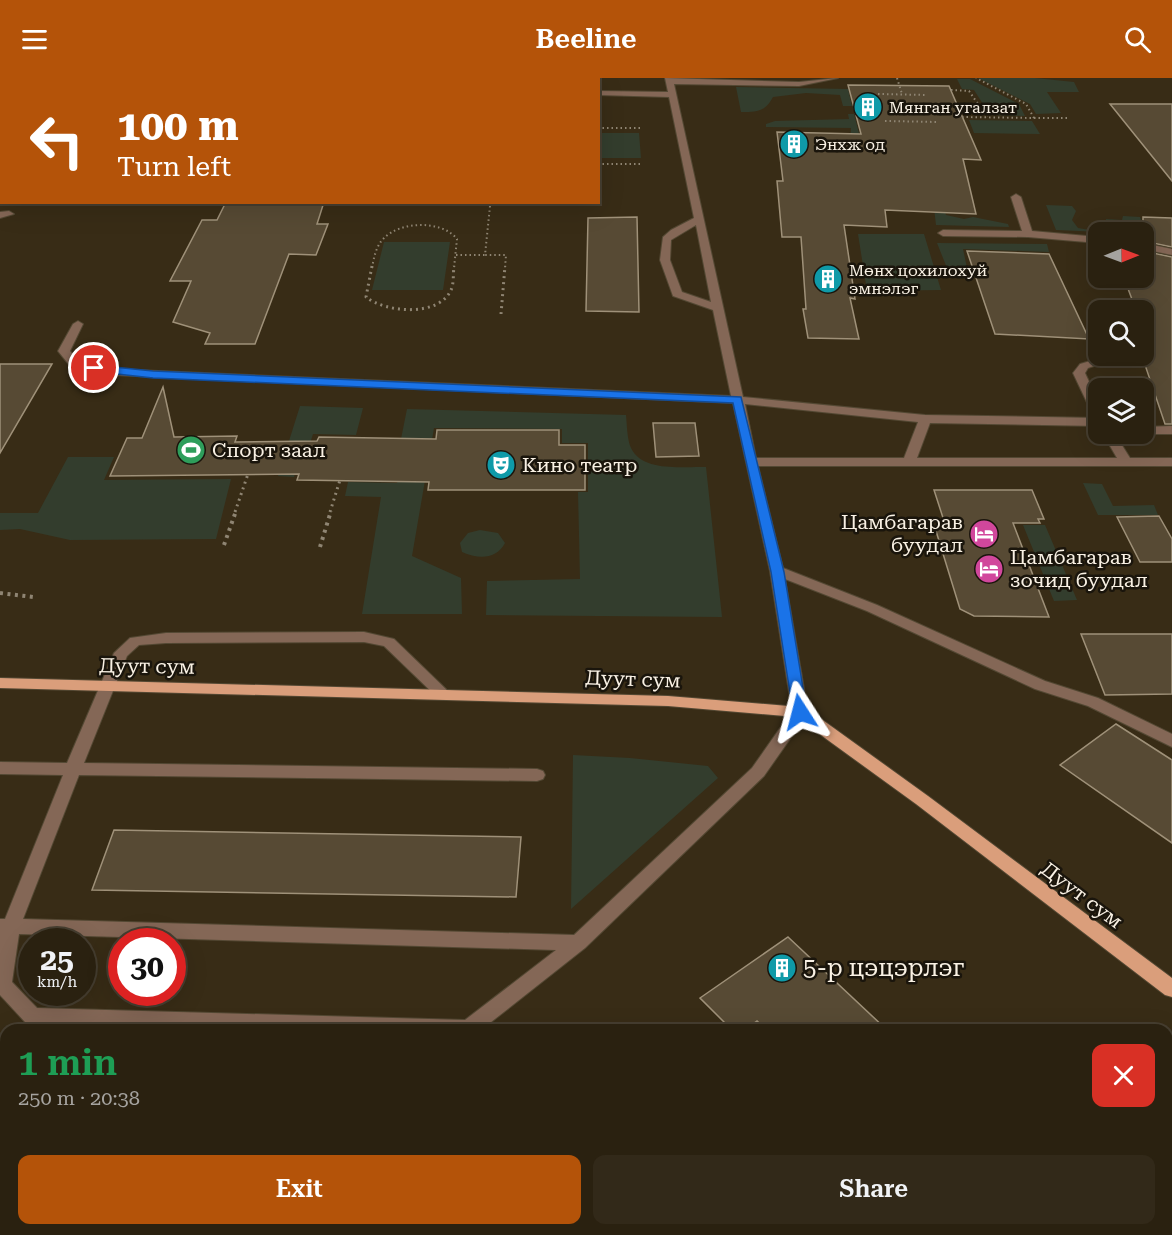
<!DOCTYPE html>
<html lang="en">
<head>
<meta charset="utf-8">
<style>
	body { margin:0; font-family:"Roboto Serif",serif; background:#322919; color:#f1f3f6; height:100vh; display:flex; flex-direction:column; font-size:22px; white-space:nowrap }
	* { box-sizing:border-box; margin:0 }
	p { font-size:20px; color:#a5a39f }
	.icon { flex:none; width:33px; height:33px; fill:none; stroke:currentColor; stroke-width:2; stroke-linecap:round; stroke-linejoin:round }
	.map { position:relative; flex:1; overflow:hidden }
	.sheet { position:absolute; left:0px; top:946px; width:1173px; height:212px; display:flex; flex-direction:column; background:#2a2110; border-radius:18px 18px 0 0; box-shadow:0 6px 24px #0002,0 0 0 2px #463e30 }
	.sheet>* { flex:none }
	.banner { position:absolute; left:0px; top:0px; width:600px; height:126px; box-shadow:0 6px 24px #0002,0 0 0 2px #463e30; background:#b45309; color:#fff; overflow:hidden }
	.needle { width:39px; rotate:89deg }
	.fabs { position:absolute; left:1088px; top:144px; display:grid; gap:12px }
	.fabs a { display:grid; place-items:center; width:66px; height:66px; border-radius:12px; background:#2a2110; box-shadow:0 6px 24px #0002,0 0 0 2px #463e30; font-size:30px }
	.speed { position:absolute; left:18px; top:850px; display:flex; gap:12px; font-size:30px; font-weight:700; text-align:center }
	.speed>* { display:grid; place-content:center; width:78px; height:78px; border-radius:50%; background:#2a2110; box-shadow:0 6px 24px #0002,0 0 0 2px #463e30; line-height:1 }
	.speed small { font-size:15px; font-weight:400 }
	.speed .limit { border:9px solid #d22; background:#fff; color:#111 }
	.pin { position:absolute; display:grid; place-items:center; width:51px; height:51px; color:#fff; margin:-26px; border:3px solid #fff; border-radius:50%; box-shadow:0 2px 6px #0007 }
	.me { position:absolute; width:66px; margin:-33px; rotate:351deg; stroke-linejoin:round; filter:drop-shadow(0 0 4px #0008) }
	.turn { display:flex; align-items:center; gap:21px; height:126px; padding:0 18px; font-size:27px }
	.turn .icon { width:78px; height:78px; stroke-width:2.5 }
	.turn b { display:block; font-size:42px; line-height:51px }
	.round { display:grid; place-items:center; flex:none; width:63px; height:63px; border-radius:12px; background:#322919 }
	.summary { display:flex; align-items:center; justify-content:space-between; height:102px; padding:0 18px }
	h1 { font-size:36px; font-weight:600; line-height:45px; color:#1e9e55 }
	.primary-button { display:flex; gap:12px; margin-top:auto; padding:12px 18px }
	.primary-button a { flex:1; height:69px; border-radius:12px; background:#b45309; color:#fff; font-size:24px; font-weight:600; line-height:69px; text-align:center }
	.primary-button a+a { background:#322919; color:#f1f3f6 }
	header { display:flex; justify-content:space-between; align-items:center; height:78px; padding:0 18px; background:#b45309; color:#fff; font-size:27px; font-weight:600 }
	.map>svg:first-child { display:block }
</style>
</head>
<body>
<header><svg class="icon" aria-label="menu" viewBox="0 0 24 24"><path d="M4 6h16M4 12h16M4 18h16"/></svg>Beeline<svg class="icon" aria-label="search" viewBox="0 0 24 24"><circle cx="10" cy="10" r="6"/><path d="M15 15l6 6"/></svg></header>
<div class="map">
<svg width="1172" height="1157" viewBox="0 0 1172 1157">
	<rect width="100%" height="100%" fill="#382c16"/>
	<!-- green -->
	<path fill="#333d2d" d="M978,0h57l39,4 5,10h-32l14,21 -25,1 -6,-10z
		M957,1h13l49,25 6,12 -35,-1 -16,-25 -12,-1z
		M736,9l112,2 4,17h-9l-3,-11 -34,-2 -33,4c-8,15 -16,15 -32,15z
		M848,36h6l8,31 -14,21 3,-38 -85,-1v-3l9,-3 74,-2z
		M969,42l63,1 8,13 -66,-1z
		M599,55h40l2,25h-42z
		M1046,127l26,1 4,5 -4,9 6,8 18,3 10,-3v-9l16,1 1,-4 17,1 7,17 -91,-4z
		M934,130l10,1 2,6 18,4 9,-2 35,7 1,3 -73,-2z
		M858,156h66l17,56 -74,1z
		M384,164h66l-7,48h-71z
		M937,165l110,1 2,8 -86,-3 4,19h-20z
		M300,328l63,2 -7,27 -43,-1 -7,22h-6l-6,21 -16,-1z
		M407,331l219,6c1,10 1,24 5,33 12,25 53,18 75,19l16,150 -236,-2 1,-34 93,-2 -2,-87h10v-49h-26v-14l-128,-1 -22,128 49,22 1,36h-100l19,-117 -36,-1 3,-14 49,1 6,-24h-6z
		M68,379h46l-10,23 127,-1 -15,60 -146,1 -50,-11 -20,1v-17h38z
		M1083,405l19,1 11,22 41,-1 4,10h-60z
		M1023,447h22l32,75 -23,1z
		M480,452l18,3 7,10c-9,17 -27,16 -43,9l-2,-9 8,-10z
		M573,677l57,3 78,8 10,12 -147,131z
		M643,1152h170l1,5h-177z"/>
	<!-- building -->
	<path fill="#574a34" stroke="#9f9179" stroke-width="1.5" d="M848,7l101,1 32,74 -18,-1 13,55 -91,-4 2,17 -43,-2 11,74 -5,-1 9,41 -51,-1 -5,-29h3l-5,-72h-19l-5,-56h6l-6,-49 84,2z
		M1110,26h62v77z
		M226,124h98l-7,22h11l-12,31 -27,-1 -34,90h-50l5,-11 -37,-11 18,-41h-21l32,-61h15z
		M637,139l2,95 -53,-1 2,-93z
		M1143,139l29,1v29l-29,-6z
		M967,173l82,3 40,85 -94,-5z
		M1143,173l29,6v167h-7l-23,-68 1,-46h-7l-12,-32h19z
		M0,286h52l-52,89z
		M163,309l11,50 63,-1 -2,6 82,-1 2,-4 117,2 1,-9h122v15h26v45h-157l1,-8 -132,-2 2,-6 -189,2 17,-38h15z
		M653,345h42l4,33 -43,1z
		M934,412h98l12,29h-6l2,4h-27l36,94 -75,-1 -14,-7 -24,-78 9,-7z
		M1159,438l13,23v23h-32l-23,-45z
		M1081,556h91v60l-67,1z
		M1116,646l56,36v83l-112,-78z
		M114,752l407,7 -5,60 -424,-7z
		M788,859l99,93h-120l-10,-9 -12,9h-13l-32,-32z"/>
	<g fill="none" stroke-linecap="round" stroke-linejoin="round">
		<!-- minor casing -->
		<g stroke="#534833" stroke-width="2">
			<path id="minor" d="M665,0l134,4 39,-4 -39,8 -125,-2 69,313 182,18 173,3v8l-168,-3 -13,35h200l-14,-24h12l15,24h42v8h-414l25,102 94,37 168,76 53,17 74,36v13l-84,-41 -53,-17 -168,-78 -82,-32 23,133 -2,4 -42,60 -179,172 -104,82h-246l-203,-6 -7,-2 -25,-27v-76h5l58,-144 -63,-1v-12l67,1 47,-110 16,-15 36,-5 198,-1 30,7 58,56 -3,4h-10l-55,-53 -20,-4 -198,1 -27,2 -12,11 -43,107 453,6 6,2 2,4 -2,4 -6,2 -458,-6 -56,144 551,16 178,-167 40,-57 -22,-140 -37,-168 -620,-28 -42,-8 -13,-16 15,-27 5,-3 5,3 -13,27 9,11 34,7 618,27 -18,-86 -40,-14 -13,-36 3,-23 8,-7 23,-12 -25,-121 -71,-2v-4l70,1zM696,147l15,77 -29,-10 -12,-32 1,-20zM745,326l173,18 -14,36h-148zM19,856l537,16 -91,70 -428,-12 -25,-26z
				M0,4h2v4h-2z
				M1016,116l5,3 11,34 66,6v6l-70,-6 -85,-1 -5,-3 5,-3 79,1 -11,-34z
				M0,134l9,-1 5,3 -14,4z
				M1143,165l29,6v6l-29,-6z
				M1107,278h16l-35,12 -3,5 13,28v16l-6,-4 -19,-40 7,-9z
				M1172,348v8h-33h4v-7z
				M431,1152h23l2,5h-23z"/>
		</g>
		<!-- major casing -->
		<g stroke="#534833" stroke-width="2">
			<path id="major" d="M0,600l668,18 132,11 6,1 122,88 244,182v19l-7,-2 -249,-191 -120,-87 -128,-11 -668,-18z"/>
		</g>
		<!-- path-far3 -->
		<path stroke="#8f8573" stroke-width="2" stroke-dasharray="1.5 3" stroke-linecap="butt" d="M897,0l5,16
			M951,12l18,1 18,26
			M878,16l49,1
			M962,39l72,1 -8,-14 -50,-26
			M1034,40h33
			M885,43l53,1
			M598,50h42
			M598,86h45
			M490,128l-5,49h21l-1,13
			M456,177h29
			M372,190c2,-11 4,-22 12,-30 17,-17 58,-18 73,1l-3,29"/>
		<!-- path-far2 -->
		<path stroke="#8f8573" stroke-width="3" stroke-dasharray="2 4" stroke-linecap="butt" d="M372,188l-6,31c20,16 73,20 85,-7 3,-6 2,-17 3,-24
			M501,236l4,-48
			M235,434l13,-38
			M330,434l10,-32"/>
		<!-- path-far1 -->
		<path stroke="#8f8573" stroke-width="4" stroke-dasharray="3 4.5" stroke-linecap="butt" d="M224,467l12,-34
			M320,469l11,-36
			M0,515l33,4"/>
		<!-- path -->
		<path stroke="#8f8573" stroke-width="4.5" stroke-dasharray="4 6" stroke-linecap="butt" d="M836,1152l1,5
			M606,1157l6,-5"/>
		<!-- minor -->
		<use href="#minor" fill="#846756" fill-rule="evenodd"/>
		<!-- major -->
		<use href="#major" fill="#da9e7b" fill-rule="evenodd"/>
	</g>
	<!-- route -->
	<path fill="#1a73e8" stroke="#114b97" stroke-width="1.5" d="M94,287l59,6 588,26 43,175 23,140 -7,5 -7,-5 -22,-140 -38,-169 -580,-25 -63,-7v-5z"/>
	<!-- icons -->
	<defs>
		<g id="building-disc" transform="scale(1.5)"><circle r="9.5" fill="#0f9aa8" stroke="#1a150c"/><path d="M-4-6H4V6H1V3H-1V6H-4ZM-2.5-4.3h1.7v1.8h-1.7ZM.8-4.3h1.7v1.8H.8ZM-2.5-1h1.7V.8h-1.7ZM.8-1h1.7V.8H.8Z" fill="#fff"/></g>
		<g id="stadium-disc" transform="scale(1.5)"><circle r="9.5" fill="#2e9e5b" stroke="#1a150c"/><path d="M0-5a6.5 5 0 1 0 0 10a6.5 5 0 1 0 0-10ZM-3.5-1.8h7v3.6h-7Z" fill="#fff"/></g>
		<g id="theatre-disc" transform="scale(1.5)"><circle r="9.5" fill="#0f9aa8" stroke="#1a150c"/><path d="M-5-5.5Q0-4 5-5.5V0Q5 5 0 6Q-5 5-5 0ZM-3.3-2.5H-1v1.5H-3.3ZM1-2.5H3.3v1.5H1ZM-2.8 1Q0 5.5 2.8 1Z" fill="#fff"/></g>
		<g id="hotel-disc" transform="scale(1.5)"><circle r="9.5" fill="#d1479c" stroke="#1a150c"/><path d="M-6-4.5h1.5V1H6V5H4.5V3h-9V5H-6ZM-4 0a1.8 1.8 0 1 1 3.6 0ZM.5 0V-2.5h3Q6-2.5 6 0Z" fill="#fff"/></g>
	</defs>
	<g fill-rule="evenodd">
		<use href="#building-disc" x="868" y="29"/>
		<use href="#building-disc" x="794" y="66"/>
		<use href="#building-disc" x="828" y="201"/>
		<use href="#stadium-disc" x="191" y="372"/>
		<use href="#theatre-disc" x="501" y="387"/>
		<use href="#hotel-disc" x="984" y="456"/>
		<use href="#hotel-disc" x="989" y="491"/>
		<use href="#building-disc" x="782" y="890"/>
	</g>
	<g text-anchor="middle" stroke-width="5" stroke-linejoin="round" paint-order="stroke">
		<!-- far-poi labels -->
		<g font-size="16" fill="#f9f1e4" stroke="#1a150c" text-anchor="start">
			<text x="889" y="35">Мянган угалзат</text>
			<text x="815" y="72">Энхж од</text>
			<text x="849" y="198">Мөнх цохилохуй<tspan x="849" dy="18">эмнэлэг</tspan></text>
		</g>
		<!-- poi labels -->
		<g font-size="20" fill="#f9f1e4" stroke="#1a150c" text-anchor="start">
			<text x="212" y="379">Спорт заал</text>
			<text x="522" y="394">Кино театр</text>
			<text x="963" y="451" text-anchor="end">Цамбагарав<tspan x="963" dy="23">буудал</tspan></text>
			<text x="1010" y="486">Цамбагарав<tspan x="1010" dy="23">зочид буудал</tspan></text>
		</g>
		<!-- street labels -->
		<g font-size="20" fill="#f9f1e4" stroke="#1a150c">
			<text transform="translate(147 588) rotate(1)" y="7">Дуут сум</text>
			<text transform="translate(633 601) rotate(2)" y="7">Дуут сум</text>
			<text transform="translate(1082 817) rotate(37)" y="7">Дуут сум</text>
		</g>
		<!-- near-poi labels -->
		<g font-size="24" fill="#f9f1e4" stroke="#1a150c" text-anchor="start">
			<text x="803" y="898">5-р цэцэрлэг</text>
		</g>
	</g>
</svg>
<div class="fabs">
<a><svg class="needle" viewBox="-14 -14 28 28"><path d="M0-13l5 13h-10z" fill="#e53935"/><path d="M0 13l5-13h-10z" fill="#a5a39f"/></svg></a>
<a><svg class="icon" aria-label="search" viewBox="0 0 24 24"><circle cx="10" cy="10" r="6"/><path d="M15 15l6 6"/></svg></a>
<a><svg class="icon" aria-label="layers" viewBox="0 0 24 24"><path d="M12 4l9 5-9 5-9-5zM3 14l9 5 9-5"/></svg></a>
</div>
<div class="speed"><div>25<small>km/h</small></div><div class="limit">30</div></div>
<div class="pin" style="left:94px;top:290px;background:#d93025"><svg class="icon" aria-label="arrive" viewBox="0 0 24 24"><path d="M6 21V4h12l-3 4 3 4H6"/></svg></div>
<svg class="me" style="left:800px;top:634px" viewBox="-20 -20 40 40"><path d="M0-17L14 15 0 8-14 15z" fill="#1a73e8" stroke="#fff" stroke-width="4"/></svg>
<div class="banner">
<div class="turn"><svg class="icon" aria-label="left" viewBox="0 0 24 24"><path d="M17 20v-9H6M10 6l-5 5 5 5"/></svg><div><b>100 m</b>Turn left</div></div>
</div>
<section class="sheet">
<div class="summary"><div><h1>1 min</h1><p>250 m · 20:38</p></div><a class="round" style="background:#d93025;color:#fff"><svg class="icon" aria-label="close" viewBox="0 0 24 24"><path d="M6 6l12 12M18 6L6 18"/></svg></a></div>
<div class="primary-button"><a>Exit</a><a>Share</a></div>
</section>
</div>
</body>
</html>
